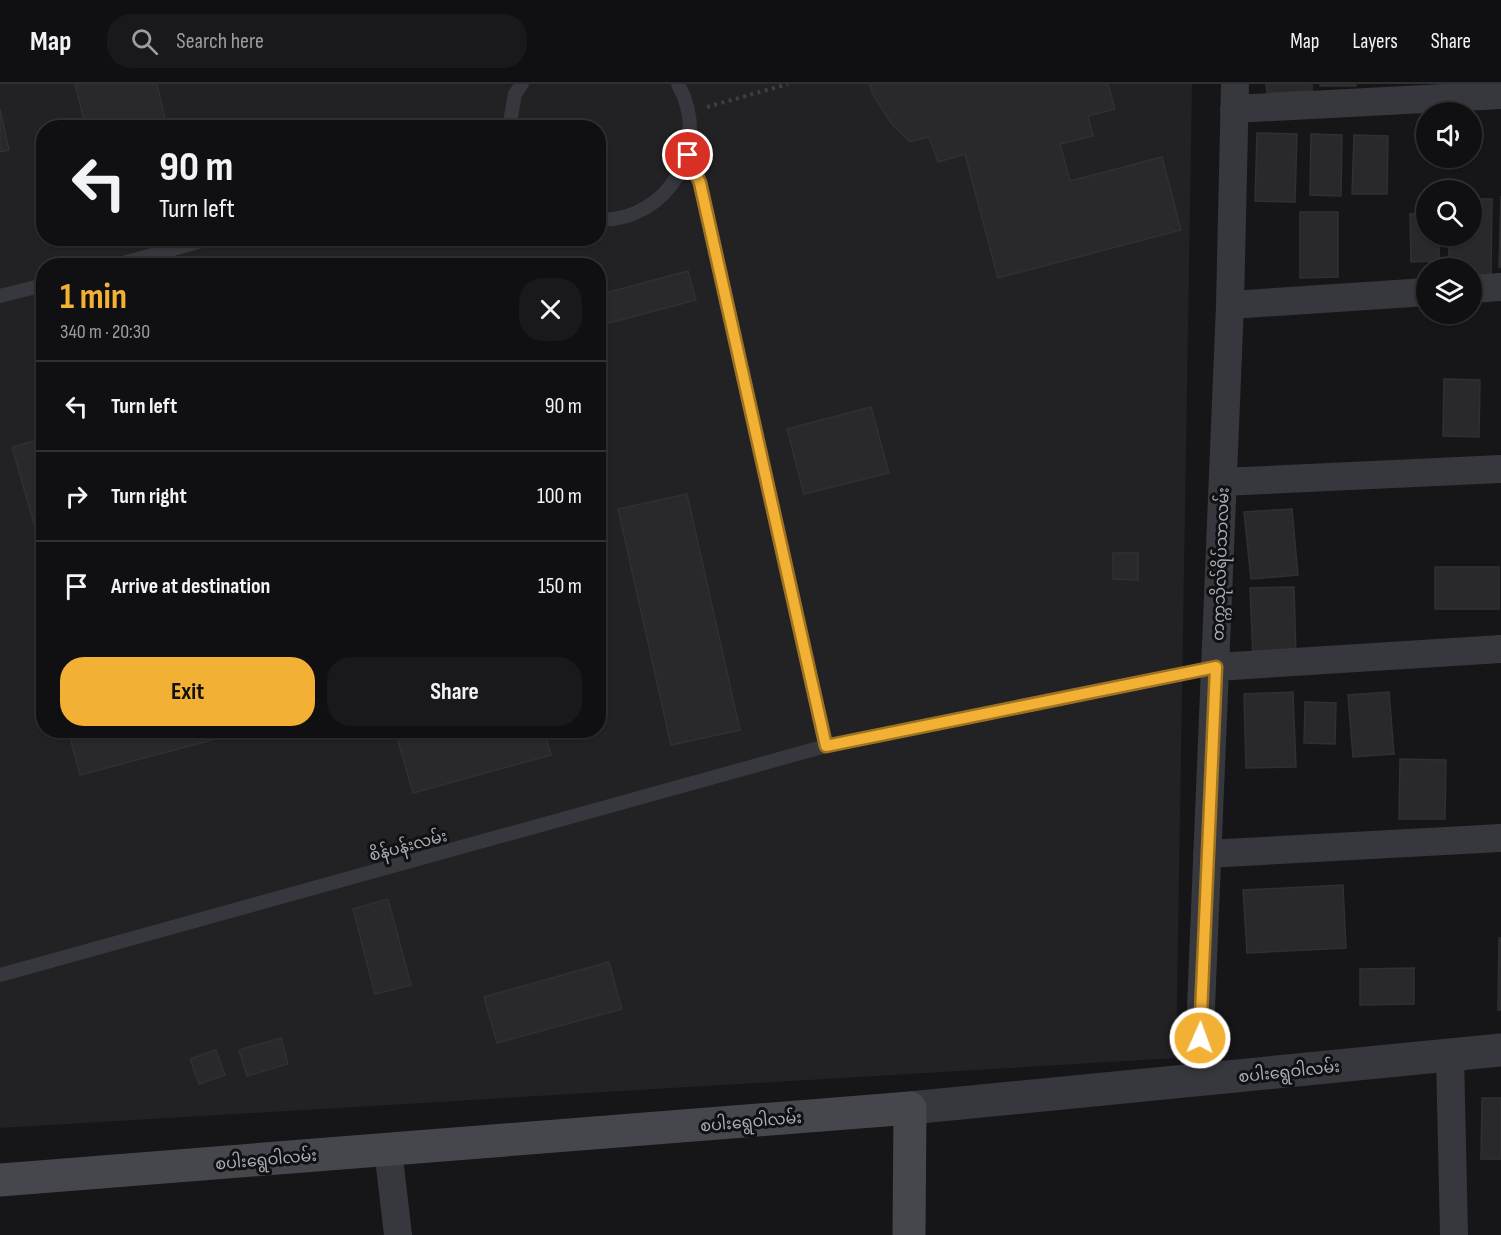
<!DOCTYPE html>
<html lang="en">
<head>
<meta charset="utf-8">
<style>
	body { margin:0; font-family:"Sofia Sans Condensed","Noto Sans Myanmar",sans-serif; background:#19191b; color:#f1f3f6; height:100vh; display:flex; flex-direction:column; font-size:22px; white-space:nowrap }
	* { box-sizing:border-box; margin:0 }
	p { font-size:20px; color:#9c9d9f }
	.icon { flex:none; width:33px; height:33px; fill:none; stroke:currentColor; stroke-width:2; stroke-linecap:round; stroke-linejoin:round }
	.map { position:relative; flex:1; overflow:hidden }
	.panel { position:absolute; left:36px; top:174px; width:570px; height:480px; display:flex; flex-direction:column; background:#101012; border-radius:24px; box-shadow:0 2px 4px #0004,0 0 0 2px #303032 }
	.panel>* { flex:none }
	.guide { position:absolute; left:36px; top:36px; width:570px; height:126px; border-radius:24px; box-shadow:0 2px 4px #0004,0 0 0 2px #303032; background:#101012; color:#f1f3f6; overflow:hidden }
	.fabs { position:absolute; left:1416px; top:18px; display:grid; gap:12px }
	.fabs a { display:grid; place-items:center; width:66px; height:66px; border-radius:50%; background:#101012; box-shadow:0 2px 4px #0004,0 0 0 2px #303032; font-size:30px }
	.pin { position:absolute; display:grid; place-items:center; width:51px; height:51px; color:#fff; margin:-26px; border:3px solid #fff; border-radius:50%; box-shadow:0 2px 6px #0007 }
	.me { position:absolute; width:66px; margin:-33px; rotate:2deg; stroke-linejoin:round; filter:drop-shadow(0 0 4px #0008) }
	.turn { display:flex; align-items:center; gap:21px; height:126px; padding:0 24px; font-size:27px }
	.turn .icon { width:78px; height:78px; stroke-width:2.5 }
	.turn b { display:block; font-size:42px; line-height:51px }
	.round { display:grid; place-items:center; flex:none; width:63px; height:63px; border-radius:24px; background:#19191b }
	.head { display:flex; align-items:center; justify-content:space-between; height:102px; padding:0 24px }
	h1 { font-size:36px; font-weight:700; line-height:45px; color:#f2b134 }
	.primary-button { display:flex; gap:12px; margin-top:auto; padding:12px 24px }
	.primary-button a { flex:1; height:69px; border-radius:24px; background:#f2b134; color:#111; font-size:24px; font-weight:700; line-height:69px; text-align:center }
	.primary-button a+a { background:#19191b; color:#f1f3f6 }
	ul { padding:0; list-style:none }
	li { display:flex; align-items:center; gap:18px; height:90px; padding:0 24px; border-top:2px solid #303032 }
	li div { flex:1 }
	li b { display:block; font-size:22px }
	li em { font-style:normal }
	header { display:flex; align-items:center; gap:36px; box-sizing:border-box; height:84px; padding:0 30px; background:#101012; border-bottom:2px solid #303032 }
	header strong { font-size:28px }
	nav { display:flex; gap:33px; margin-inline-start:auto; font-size:21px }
	.search { width:420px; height:54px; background:#19191b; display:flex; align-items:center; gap:15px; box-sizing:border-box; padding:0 21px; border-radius:24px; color:#9c9d9f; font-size:22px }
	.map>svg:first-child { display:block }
</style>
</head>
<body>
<header>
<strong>Map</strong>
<div class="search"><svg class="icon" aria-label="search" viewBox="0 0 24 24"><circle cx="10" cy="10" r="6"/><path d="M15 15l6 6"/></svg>Search here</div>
<nav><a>Map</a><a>Layers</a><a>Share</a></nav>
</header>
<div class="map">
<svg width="1501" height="1151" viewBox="0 0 1501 1151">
	<rect width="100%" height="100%" fill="#161618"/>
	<!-- built -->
	<path fill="#222225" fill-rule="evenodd" d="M0,0h1192l-16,974 -1176,70zM44,44h554v110h-554zM44,182h554v464h-554z"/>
	<!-- building -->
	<path fill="#29292c" stroke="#303034" stroke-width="1.5" d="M75,0h82l10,44h-81z
		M869,0h239l7,25 -27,7 5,20 -33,8 10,37 92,-24 19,73 -183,48 -33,-124 -27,8 -9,-25 -19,5 -19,-19 -17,-27z
		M1266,0h46v7l-45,2z
		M1320,0h36v2h-36z
		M0,25l9,41 -9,2z
		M1257,49l40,1 -2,68 -40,-1z
		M1311,50l31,1 -1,61 -31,-1z
		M1354,51l34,1 -1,58h-35z
		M1501,112v71h-2z
		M1472,115h20l-1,76 -19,-1v-6h-23v-32h23z
		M1300,128h38v65l-38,1z
		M1410,130h16v22h13v25l-28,1z
		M688,187l8,29 -98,26v-31z
		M1444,295l36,1 -1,57 -36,-1z
		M871,323l18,66 -85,21 -17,-65z
		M44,354v102l-5,1 -27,-94z
		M687,410l53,236 -69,15 -53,-236z
		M1292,425l6,66 -47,4 -7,-67z
		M1113,469h25v27l-25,-1z
		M1435,483h64v42h-64z
		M1294,503l2,70 -43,1 -3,-70z
		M1293,608l3,75 -50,1 -2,-74z
		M1389,608l5,62 -41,3 -5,-62z
		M1305,618l31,1 -1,41 -31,-1z
		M68,646h182l-170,45z
		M395,646h149l7,25 -138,38z
		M1400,675l46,1 -1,59h-46z
		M1343,801l3,63 -99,5 -4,-63z
		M388,815l23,86 -36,9 -22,-85z
		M1499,854h2v72h-3z
		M609,878l13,47 -125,34 -13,-46z
		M1414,884v36l-54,1v-36z
		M281,954l7,26 -41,12 -8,-26z
		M216,966l9,25 -26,9 -9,-25z
		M1482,1014h19v61h-20z"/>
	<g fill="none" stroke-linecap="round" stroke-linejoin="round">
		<!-- path -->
		<path stroke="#3d3f44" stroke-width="4" stroke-dasharray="3 4.5" stroke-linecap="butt" d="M707,23l81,-23"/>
		<!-- service -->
		<path stroke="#37383d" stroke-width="14" d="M509,44l6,-34 7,-10
			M688,71l12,28 126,563
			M598,136c72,1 114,-75 80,-136
			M113,182l99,-28
			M0,212l44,-11
			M0,891l826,-229 390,-79"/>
		<!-- minor -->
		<path stroke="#37383d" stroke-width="28" d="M1234,25l267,-14
			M1472,205l29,-2
			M1230,221l196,-13
			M1223,398l278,-13
			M1216,583l285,-18
			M1207,770l294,-16
			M1450,971l4,180
			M1198,996l32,-775 5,-221
			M388,1065l10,86"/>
		<!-- tertiary -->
		<path stroke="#37383d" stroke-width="33" d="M910,1024l591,-58"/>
		<!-- secondary -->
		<path stroke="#45474d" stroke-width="33" d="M0,1096l910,-72 -1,127"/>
	</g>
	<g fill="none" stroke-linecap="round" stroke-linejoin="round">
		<!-- route casing -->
		<g stroke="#9d7322" stroke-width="15">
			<path id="route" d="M688,71l12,28 126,563 390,-79 -16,371"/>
		</g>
		<!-- route -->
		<use href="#route" stroke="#f2b134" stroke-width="10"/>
	</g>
	<g text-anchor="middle" stroke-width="6" stroke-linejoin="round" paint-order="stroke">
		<!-- street labels -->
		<g font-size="16" fill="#a8adb8" stroke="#111113">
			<text transform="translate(1220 480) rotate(-88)" y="6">တက္ကသိုလ်ရိပ်သာလမ်း</text>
			<text transform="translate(408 761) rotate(-15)" y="6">စိန်ပန်းလမ်း</text>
			<text transform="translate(1289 987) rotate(-6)" y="6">စပါးရွေဝါလမ်း</text>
			<text transform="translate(751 1037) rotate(-5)" y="6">စပါးရွေဝါလမ်း</text>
			<text transform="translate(266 1075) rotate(-5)" y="6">စပါးရွေဝါလမ်း</text>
		</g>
	</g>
</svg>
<div class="fabs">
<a><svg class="icon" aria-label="sound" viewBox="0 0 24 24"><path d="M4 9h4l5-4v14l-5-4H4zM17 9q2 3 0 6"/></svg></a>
<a><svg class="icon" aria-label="search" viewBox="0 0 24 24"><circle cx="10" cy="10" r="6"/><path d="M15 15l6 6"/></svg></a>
<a><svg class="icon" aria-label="layers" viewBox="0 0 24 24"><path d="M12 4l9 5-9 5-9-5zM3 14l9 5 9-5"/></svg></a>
</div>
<div class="pin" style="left:688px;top:71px;background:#d93025"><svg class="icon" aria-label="arrive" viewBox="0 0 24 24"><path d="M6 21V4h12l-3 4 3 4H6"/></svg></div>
<svg class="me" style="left:1200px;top:954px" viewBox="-20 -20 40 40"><circle r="17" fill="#f2b134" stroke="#fff" stroke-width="3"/><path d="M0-11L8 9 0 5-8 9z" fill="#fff"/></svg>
<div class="guide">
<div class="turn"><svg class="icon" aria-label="left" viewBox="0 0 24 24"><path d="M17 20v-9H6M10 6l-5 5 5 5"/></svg><div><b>90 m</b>Turn left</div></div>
</div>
<section class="panel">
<div class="head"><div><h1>1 min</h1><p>340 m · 20:30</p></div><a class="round"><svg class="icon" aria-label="close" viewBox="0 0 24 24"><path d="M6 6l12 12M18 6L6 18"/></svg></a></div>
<ul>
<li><svg class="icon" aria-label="left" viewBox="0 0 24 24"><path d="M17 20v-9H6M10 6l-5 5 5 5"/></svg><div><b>Turn left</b></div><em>90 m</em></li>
<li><svg class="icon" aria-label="right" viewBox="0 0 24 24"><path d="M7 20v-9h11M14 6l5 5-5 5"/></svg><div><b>Turn right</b></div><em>100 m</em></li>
<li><svg class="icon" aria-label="arrive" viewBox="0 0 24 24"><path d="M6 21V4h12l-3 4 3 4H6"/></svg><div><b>Arrive at destination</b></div><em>150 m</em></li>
</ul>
<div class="primary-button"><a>Exit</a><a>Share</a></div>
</section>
</div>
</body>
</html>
